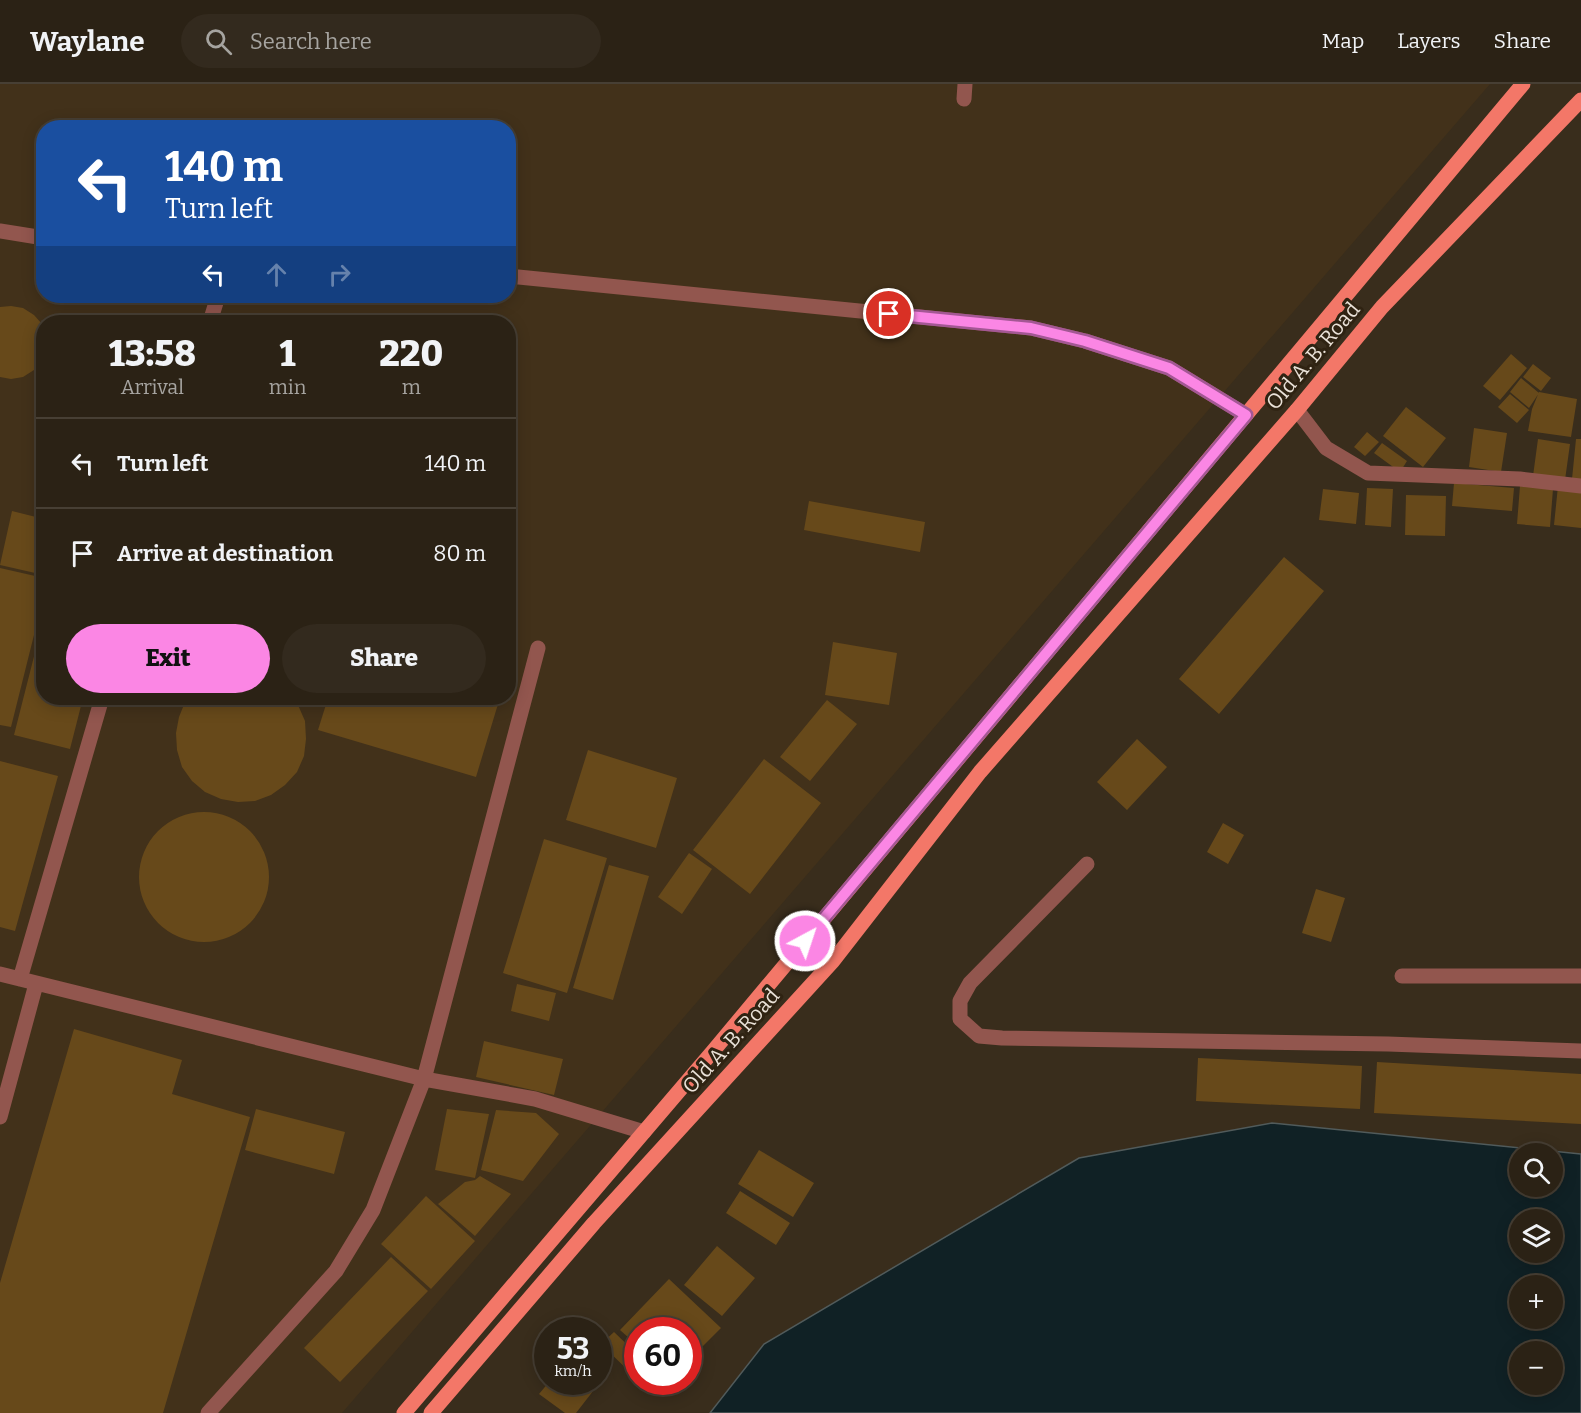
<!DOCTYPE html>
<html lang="en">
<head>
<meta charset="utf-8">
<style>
	body { margin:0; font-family:Bitter,serif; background:#332a1e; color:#f1f3f6; height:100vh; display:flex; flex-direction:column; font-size:22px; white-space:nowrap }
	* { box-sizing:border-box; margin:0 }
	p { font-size:20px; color:#a6a4a0 }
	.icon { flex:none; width:33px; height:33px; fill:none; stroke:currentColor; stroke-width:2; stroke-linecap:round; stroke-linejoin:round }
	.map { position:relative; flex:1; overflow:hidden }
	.sheet { position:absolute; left:36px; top:231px; width:480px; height:390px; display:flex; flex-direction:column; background:#2b2215; border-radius:24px; box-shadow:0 3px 15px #0003,0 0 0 2px #473f34 }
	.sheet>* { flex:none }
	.guide { position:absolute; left:36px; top:36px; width:480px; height:183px; border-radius:24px; box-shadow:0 3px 15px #0003,0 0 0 2px #473f34; background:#1a4fa0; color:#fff; overflow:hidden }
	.fabs { position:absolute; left:1509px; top:1059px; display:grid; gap:12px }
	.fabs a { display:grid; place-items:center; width:54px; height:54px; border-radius:50%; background:#2b2215; box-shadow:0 3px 15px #0003,0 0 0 2px #473f34; font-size:30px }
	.speed { position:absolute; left:534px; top:1233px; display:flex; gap:12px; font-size:30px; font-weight:700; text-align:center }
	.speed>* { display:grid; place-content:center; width:78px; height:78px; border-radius:50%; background:#2b2215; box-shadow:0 3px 15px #0003,0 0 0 2px #473f34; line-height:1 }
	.speed small { font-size:15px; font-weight:400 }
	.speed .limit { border:9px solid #d22; background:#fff; color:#111 }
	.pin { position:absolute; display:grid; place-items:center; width:51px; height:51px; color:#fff; margin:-26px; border:3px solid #fff; border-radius:50%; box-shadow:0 2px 6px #0007 }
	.me { position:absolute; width:66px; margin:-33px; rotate:40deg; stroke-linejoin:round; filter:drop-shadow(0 0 4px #0008) }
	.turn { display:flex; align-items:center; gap:21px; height:126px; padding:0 30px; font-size:27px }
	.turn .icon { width:78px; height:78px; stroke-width:2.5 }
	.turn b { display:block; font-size:42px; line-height:51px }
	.lanes { display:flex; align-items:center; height:57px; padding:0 30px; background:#0003; justify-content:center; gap:30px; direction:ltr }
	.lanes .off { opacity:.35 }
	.eta { display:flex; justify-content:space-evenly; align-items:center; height:102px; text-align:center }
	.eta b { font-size:36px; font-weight:800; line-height:42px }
	.button { display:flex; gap:12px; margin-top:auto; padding:12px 30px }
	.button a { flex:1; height:69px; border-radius:36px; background:#fb86e4; color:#111; font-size:24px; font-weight:800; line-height:69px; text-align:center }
	.button a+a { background:#332a1e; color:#f1f3f6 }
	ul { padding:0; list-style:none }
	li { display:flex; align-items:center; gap:18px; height:90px; padding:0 30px; border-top:2px solid #473f34 }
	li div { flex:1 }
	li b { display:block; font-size:22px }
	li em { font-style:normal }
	header { display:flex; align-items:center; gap:36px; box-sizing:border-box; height:84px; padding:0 30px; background:#2b2215; border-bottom:2px solid #473f34 }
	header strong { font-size:28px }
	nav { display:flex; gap:33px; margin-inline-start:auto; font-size:21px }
	.search { width:420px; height:54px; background:#332a1e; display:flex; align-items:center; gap:15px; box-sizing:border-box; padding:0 21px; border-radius:33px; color:#a6a4a0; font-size:22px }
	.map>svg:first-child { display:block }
</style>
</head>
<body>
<header>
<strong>Waylane</strong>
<div class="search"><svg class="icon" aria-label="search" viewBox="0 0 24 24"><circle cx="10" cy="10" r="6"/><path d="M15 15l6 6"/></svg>Search here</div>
<nav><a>Map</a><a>Layers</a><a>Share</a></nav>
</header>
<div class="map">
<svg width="1581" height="1329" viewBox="0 0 1581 1329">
	<rect width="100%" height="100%" fill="#392d1c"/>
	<!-- built -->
	<path fill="#42311a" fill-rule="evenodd" d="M0,0h1490l-1148,1329h-342zM44,44h464v168h-464zM44,238h464v376h-464z"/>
	<!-- water -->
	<path fill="#102125" stroke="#515b5b" stroke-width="1.5" fill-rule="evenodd" d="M1272,1039l309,31v259h-871l54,-69 315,-186zM1520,1070h32v32h-32zM1520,1136h32v32h-32zM1520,1202h32v32h-32zM1520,1268h32v32h-32z"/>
	<!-- building -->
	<path fill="#67491a" d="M11,222l12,2 11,7 8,9 2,33 -10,13 -11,7 -12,2 -11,-2v-70z
		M1511,270l16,14 -27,32 -17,-14z
		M1533,280l18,14 -10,13 -18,-14z
		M1521,294l18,15 -10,15 -19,-16z
		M1539,308l38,7 -6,38 -43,-6 4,-22z
		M1510,310l19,16 -12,13 -19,-16z
		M1406,323l40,31 -23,29 -40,-31z
		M1474,344l33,5 -6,39 -32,-5z
		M1367,348l12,10 -14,14 -11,-9z
		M1538,355l32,5 -5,36 -32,-4z
		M1576,355h5v41l-9,-1z
		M1382,359l25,18 -7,11 -26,-19z
		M1454,399l60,5 -2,23 -60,-5z
		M1520,402l33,3 -3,38 -33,-3z
		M1558,402l23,2v40l-27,-3z
		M1367,404l26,1 -2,38 -26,-2z
		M1323,405l36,4 -3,31 -37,-4z
		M1406,411l40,1 -1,40 -40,-1z
		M809,417l116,21 -5,30 -116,-22z
		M12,427l32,8v56l-44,-10z
		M1284,473l40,34 -105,123 -40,-35z
		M0,484l44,10v17l-33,132 -11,-2z
		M43,537l1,77h39l-13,51 -56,-14z
		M833,558l64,11 -8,52 -64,-10z
		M189,614h103l6,7 7,16 1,18 -2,17 -7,16 -12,13 -14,10 -16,6 -17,1 -17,-3 -16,-7 -13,-11 -10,-14 -5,-17 -1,-17 3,-16 6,-15z
		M328,614h147l23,6 -22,73 -158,-47z
		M827,616l30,24 -47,57 -30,-24z
		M1137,655l30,28 -40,43 -30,-28z
		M588,666l89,28 -21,70 -90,-28z
		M764,675l57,44 -71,91 -57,-44z
		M0,677l58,15 -43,155 -15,-4z
		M139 793a65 65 0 1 1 130 0a65 65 0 1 1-130 0Z
		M1223,739l21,12 -16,29 -21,-12z
		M544,755l63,19 -40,135 -64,-20z
		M689,769l23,16 -30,45 -24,-17z
		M609,781l40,11 -36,124 -40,-12z
		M1316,805l29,9 -14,44 -29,-9z
		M517,900l39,9 -7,28 -38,-10z
		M74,945l108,31 -10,34 78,23 -87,296h-163v-130z
		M484,957l79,18 -9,36 -78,-18z
		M1198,974l164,8 -2,43 -164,-8z
		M1377,978l204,12v50l-207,-11z
		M256,1025l89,23 -11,42 -89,-24z
		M447,1025l42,5 -14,64 -40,-8z
		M496,1026l40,3 23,21 -36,47 -42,-11z
		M759,1066l55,33 -21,34 -55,-33z
		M480,1092l31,18 -36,42 -37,-32 27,-22 10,-2z
		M740,1107l50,32 -14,22 -50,-32z
		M426,1112l49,45 -44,48 -50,-45z
		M717,1162l38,32 -33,38 -38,-31z
		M391,1173l37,34 -88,91 -36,-34z
		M669,1195l52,49 -33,33v-31h-50v16l-18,-16z
		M614,1248l24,23v25l-37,-36z
		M598,1289l6,4 -28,36h-11l-26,-19 10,-12h49z"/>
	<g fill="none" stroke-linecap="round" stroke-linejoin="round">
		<!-- service -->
		<path stroke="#92564e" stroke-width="15" d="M964,15l1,-15
			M0,147l44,7
			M508,192l523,52 54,13 84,27 77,47
			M210,238l8,-26
			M0,890l424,105 111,20 109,33
			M20,895l82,-281
			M0,1033l36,-133
			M208,1329l128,-142 37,-61 51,-131 114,-431"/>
		<!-- minor -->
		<path stroke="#92564e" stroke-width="15" d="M1297,326l29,38 42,25 152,6 61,7
			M1087,780l-117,119 -10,18v18l19,17 23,2 386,6 193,7
			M1402,892h179"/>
		<!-- primary -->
		<path stroke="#f37768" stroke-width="15" d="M404,1329l310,-363 809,-966
			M431,1329l163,-190 239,-262 147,-189 317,-362 85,-103 199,-207"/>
	</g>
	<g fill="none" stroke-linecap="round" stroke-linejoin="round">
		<!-- route casing -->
		<g stroke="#a35794" stroke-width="15">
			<path id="route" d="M805,857l441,-526 -77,-47 -84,-27 -54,-13 -142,-14"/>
		</g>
		<!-- route -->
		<use href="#route" stroke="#fb86e4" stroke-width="10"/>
	</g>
	<g text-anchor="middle" stroke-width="6" stroke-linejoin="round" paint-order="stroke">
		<!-- street labels -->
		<g font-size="21" fill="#eae2d8" stroke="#2f2312">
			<text transform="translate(1313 272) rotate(-50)" y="7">Old A. B. Road</text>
			<text transform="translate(731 957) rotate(-48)" y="7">Old A. B. Road</text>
		</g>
	</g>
</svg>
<div class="fabs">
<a><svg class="icon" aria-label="search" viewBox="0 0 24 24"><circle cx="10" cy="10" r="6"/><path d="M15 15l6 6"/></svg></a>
<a><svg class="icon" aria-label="layers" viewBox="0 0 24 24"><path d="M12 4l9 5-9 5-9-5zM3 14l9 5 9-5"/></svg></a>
<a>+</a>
<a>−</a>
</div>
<div class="speed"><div>53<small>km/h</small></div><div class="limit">60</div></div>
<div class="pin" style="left:889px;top:230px;background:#d93025"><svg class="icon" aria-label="arrive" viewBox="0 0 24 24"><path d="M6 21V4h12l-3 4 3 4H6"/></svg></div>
<svg class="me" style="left:805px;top:857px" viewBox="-20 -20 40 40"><circle r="17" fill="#fb86e4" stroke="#fff" stroke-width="3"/><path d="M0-11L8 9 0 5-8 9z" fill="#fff"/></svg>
<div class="guide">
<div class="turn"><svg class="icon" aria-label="left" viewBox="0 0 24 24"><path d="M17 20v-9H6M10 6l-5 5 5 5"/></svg><div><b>140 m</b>Turn left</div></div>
<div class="lanes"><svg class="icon" aria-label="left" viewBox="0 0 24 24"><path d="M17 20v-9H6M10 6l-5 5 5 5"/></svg><svg class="icon off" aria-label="ahead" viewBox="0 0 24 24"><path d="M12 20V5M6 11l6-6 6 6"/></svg><svg class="icon off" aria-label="right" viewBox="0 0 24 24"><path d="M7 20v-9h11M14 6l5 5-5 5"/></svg></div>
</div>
<section class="sheet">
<div class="eta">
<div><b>13:58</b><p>Arrival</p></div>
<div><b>1</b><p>min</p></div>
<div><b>220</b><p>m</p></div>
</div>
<ul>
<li><svg class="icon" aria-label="left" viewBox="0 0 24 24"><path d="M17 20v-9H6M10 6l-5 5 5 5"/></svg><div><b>Turn left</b></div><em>140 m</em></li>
<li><svg class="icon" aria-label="arrive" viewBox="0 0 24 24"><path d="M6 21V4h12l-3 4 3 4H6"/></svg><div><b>Arrive at destination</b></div><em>80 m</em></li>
</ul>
<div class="button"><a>Exit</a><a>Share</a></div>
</section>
</div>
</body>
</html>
